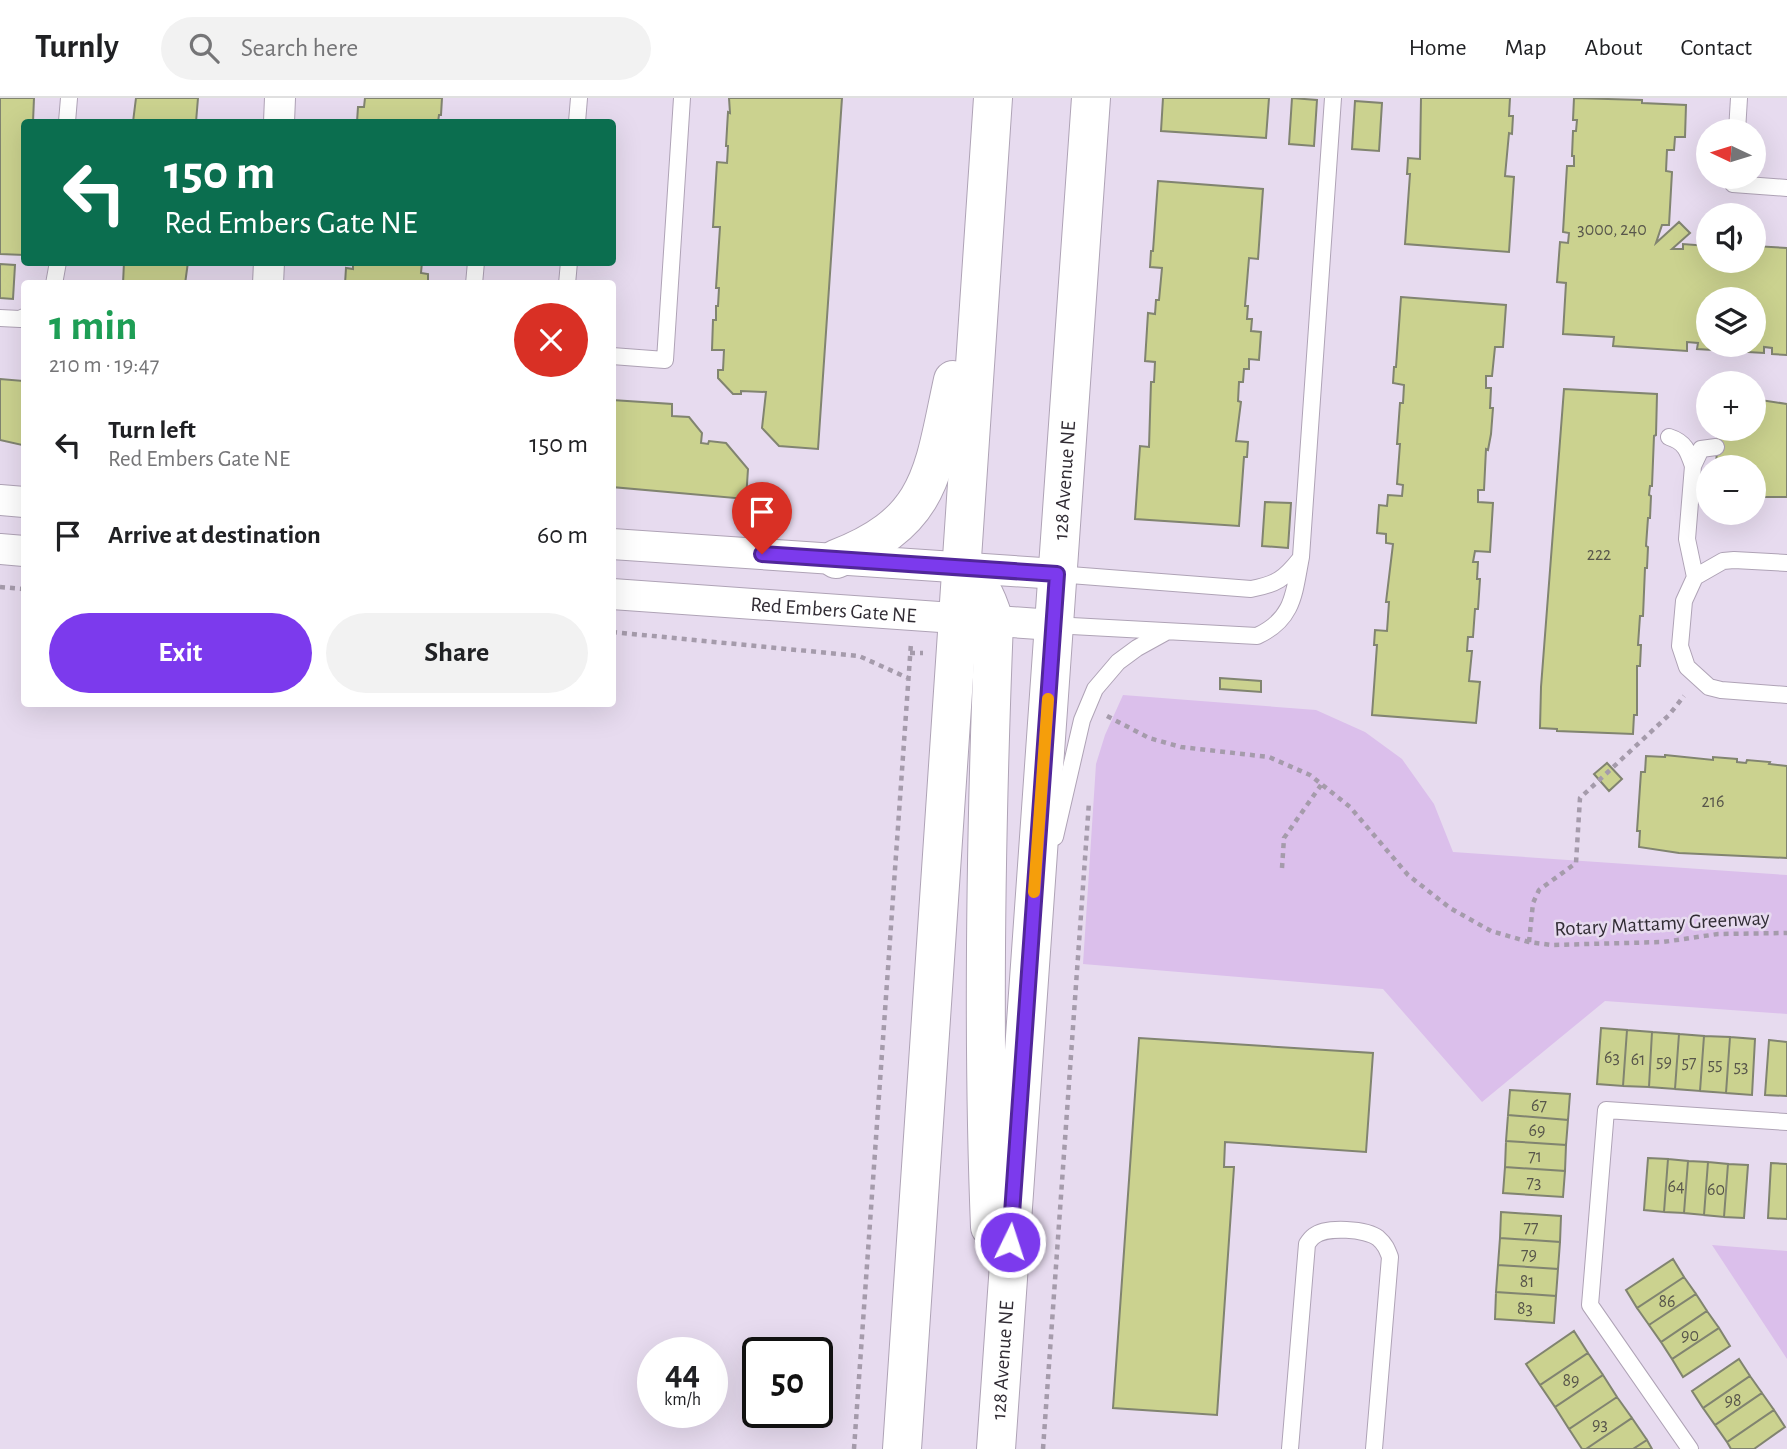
<!DOCTYPE html>
<html lang="en">
<head>
<meta charset="utf-8">
<style>
	body { margin:0; font-family:"Alegreya Sans",sans-serif; background:#f2f2f2; color:#202124; height:100vh; display:flex; flex-direction:column; font-size:26px; white-space:nowrap }
	* { box-sizing:border-box; margin:0 }
	p { font-size:23px; color:#757577 }
	.icon { flex:none; width:38px; height:38px; fill:none; stroke:currentColor; stroke-width:2; stroke-linecap:round; stroke-linejoin:round }
	.map { position:relative; flex:1; overflow:hidden }
	.panel { position:absolute; left:21px; top:182px; width:595px; height:427px; display:flex; flex-direction:column; background:#fff; border-radius:7px; box-shadow:0 7px 28px #0002 }
	.panel>* { flex:none }
	.top-card { position:absolute; left:21px; top:21px; width:595px; height:147px; border-radius:7px; box-shadow:0 7px 28px #0002; background:#0b6e4f; color:#fff; overflow:hidden }
	.needle { width:46px; rotate:274deg }
	.tools { position:absolute; left:1696px; top:21px; display:grid; gap:14px }
	.tools a { display:grid; place-items:center; width:70px; height:70px; border-radius:50%; background:#fff; box-shadow:0 7px 28px #0002; font-size:35px }
	.speed { position:absolute; left:637px; top:1239px; display:flex; gap:14px; font-size:35px; font-weight:700; text-align:center }
	.speed>* { display:grid; place-content:center; width:91px; height:91px; border-radius:50%; background:#fff; box-shadow:0 7px 28px #0002; line-height:1 }
	.speed small { font-size:18px; font-weight:400 }
	.speed .limit { border:4px solid #111; border-radius:10px; background:#fff; color:#111 }
	.pin { position:absolute; display:grid; place-items:center; width:60px; height:60px; color:#fff; margin:-72px -30px; border-radius:50% 50% 50% 0; rotate:-45deg; box-shadow:0 0 7px #0007 }
	.pin .icon { rotate:45deg }
	.me { position:absolute; width:77px; margin:-38px; rotate:4deg; stroke-linejoin:round; filter:drop-shadow(0 0 5px #0008) }
	.turn { display:flex; align-items:center; gap:24px; height:147px; padding:0 28px; font-size:32px }
	.turn .icon { width:91px; height:91px; stroke-width:2.5 }
	.turn b { display:block; font-size:49px; line-height:60px }
	.round { display:grid; place-items:center; flex:none; width:74px; height:74px; border-radius:37px; background:#f2f2f2 }
	.overview { display:flex; align-items:center; justify-content:space-between; height:119px; padding:0 28px }
	h1 { font-size:42px; font-weight:700; line-height:52px; color:#1e9e55 }
	.action { display:flex; gap:14px; margin-top:auto; padding:14px 28px }
	.action a { flex:1; height:80px; border-radius:42px; background:#7c3aed; color:#fff; font-size:28px; font-weight:700; line-height:80px; text-align:center }
	.action a+a { background:#f2f2f2; color:#202124 }
	ul { padding:0; list-style:none }
	li { display:flex; align-items:center; gap:21px; height:91px; padding:0 28px }
	li div { flex:1 }
	li b { display:block; font-size:26px }
	li em { font-style:normal }
	header { display:flex; align-items:center; gap:42px; box-sizing:border-box; height:98px; padding:0 35px; background:#fff; border-bottom:2px solid #e0e0e0 }
	header strong { font-size:33px }
	nav { display:flex; gap:38px; margin-inline-start:auto; font-size:24px }
	.search { width:490px; height:63px; background:#f2f2f2; display:flex; align-items:center; gap:18px; box-sizing:border-box; padding:0 24px; border-radius:38px; color:#757577; font-size:26px }
	.map>svg:first-child { display:block }
</style>
</head>
<body>
<header>
<strong>Turnly</strong>
<div class="search"><svg class="icon" aria-label="search" viewBox="0 0 24 24"><circle cx="10" cy="10" r="6"/><path d="M15 15l6 6"/></svg>Search here</div>
<nav><a>Home</a><a>Map</a><a>About</a><a>Contact</a></nav>
</header>
<div class="map">
<svg width="1787" height="1351" viewBox="0 0 1787 1351">
	<rect width="100%" height="100%" fill="#e7dbef"/>
	<!-- green -->
	<path fill="#dbbfeb" d="M1123,597l193,15 49,22 37,27 32,45 19,48 334,23v139l-182,-13 -123,101 -99,-113 -300,-25 13,-200 9,-29z
		M1712,1147l75,6v108z"/>
	<!-- building -->
	<path fill="#cbd28f" stroke="#818470" stroke-width="2" fill-rule="evenodd" d="M0,0h34l-1,24h-9v133l-24,-1z
		M136,0h62l-2,24h-63z
		M365,0h77l-1,17h-2l-1,7h-81l1,-15h6z
		M729,0h113l-24,351 -39,-3 -17,-18 4,-36 -25,-1v3h-8l-15,-16v-8h5l1,-20h-12l1,-30h3v-14h2l1,-18h-3l4,-61h-7l4,-65 10,1 1,-17h-2l2,-34 2,1z
		M1163,0h106l-3,40 -105,-7z
		M1292,0l25,2 -3,46 -25,-2z
		M1421,0h89l-1,18h4l-1,18 -3,-1 -4,43 9,1 -5,75 -104,-8 5,-70h-3l1,-16 12,1z
		M1574,0l68,2v3l44,2 -1,32h-10l-1,13h-7l-1,21 6,1 -3,53h-7l-6,18 23,-21 11,11 -18,16h11v-5l25,2v15h46v-15l33,2v107l-15,-1v-6l-8,-1v6l-67,-4 1,-6 -11,-1v9l-74,-5 1,-9 -51,-3 3,-51 -9,-1 3,-40 8,1 1,-10 -6,-1 4,-66h7v-10h-2l1,-25h3l1,-11h-4zM1708,201h46v46h-46z
		M1355,3l27,2 -3,48 -27,-2z
		M1158,83l105,8 -5,70 -9,-1 -4,48h3l-1,13h5l-1,12 10,1 -2,28 -10,-1v10h-5l-1,13h-4l-1,19 3,1 -5,39 12,1 -1,15h-3l-5,69 -104,-7 5,-73 9,1 2,-65h3l1,-20 -10,-1 3,-48 7,1 1,-14h3l3,-32 -12,-1 1,-16h2z
		M124,164h64l-3,22h-62z
		M353,164h69l-1,11 7,1v10h-83l1,-16 7,1z
		M0,166l15,1 -2,34 -13,-1z
		M1401,199l105,8 -3,42h-8l-3,29h-6v12h5l-1,20h3l-2,26 -3,16 -2,-1 -2,41h-6v12l15,1 -3,49 -15,-1 -2,11h5l-1,17h3l-2,30h-3l-2,28h-5l-1,14h5l-3,30 11,1 -4,41 -104,-8 5,-70h-3l1,-15 12,1 2,-29h-3l7,-58 -7,-1v-9l-9,-1 2,-28 8,1 1,-11 14,1 1,-11 -6,-1 3,-40h-3l3,-41h3l1,-18 -11,-2 1,-16h2z
		M0,281l23,2 1,-2v64l-2,2 -22,-5z
		M1564,291l93,5 -1,41 -2,1 -2,50h-2l-1,9 2,1 -1,22h-2l-2,28 2,1 -1,21h-2l-2,48h-3l-2,29h3l-1,21h-3v49h-3l-1,19 -76,-3v-2l-17,-1 1,-41z
		M1754,301l33,5v93h-33v-30h-38l2,-38h36z
		M612,302l60,4v12l17,1 13,16 -1,10 7,1 1,-3 17,2 22,26 -2,30 -134,-12z
		M1265,404l26,1 -3,45 -26,-2z
		M1220,580l41,3v11l-41,-3z
		M1665,657l48,5v-3l24,2v3l9,1 1,-3 23,2 -1,2 18,2v92l-108,-5 -40,-6 1,-16h-3l4,-59h4l1,-16 19,1z
		M1607,665l15,16 -13,12 -15,-17z
		M1601,930l26,2 -4,56 -26,-2z
		M1627,932l25,2 -3,55 -26,-1z
		M1652,934l27,2 -4,55 -26,-2z
		M1679,936l25,2 -4,55 -25,-2z
		M1704,938l26,1 -4,56 -26,-2z
		M1730,939l25,2 -3,56 -26,-2z
		M1139,940l234,15 -7,99 -141,-10 -1,25h10l-17,248 -104,-7z
		M1769,942l18,2v54l-22,-1z
		M1510,992l60,4 -2,26 -60,-5z
		M1508,1017l60,5 -2,25 -60,-4z
		M1506,1043l60,4 -1,26 -60,-4z
		M1648,1060l20,1 -4,53 -20,-2z
		M1668,1061l20,2 -4,52 -20,-1z
		M1688,1063l20,1 -4,53 -20,-2z
		M1708,1064l20,2 -4,53 -20,-2z
		M1771,1065l16,1v55l-19,-1z
		M1728,1066l20,1 -4,53 -20,-1z
		M1505,1069l60,4 -2,26 -60,-4z
		M1501,1114l60,4 -1,26 -60,-4z
		M1500,1140l60,4 -2,27 -60,-4z
		M1673,1161l11,18 -47,31 -11,-18z
		M1498,1167l60,4 -2,27 -60,-4z
		M1684,1179l12,17 -47,31 -12,-17z
		M1496,1194l60,4 -2,27 -59,-4z
		M1696,1196l11,17 -46,31 -12,-17z
		M1707,1213l12,17 -47,31 -11,-17z
		M1719,1230l11,18 -47,31 -11,-18z
		M1574,1233l14,22 -48,32 -14,-21z
		M1588,1255l15,22 -48,32 -15,-22z
		M1739,1261l11,17 -47,32 -11,-17z
		M1603,1277l14,22 -48,32 -14,-22z
		M1750,1278l12,17 -47,32 -12,-17z
		M1762,1295l12,17 -47,32 -12,-17z
		M1617,1299l15,21 -46,31h-4l-13,-20z
		M1774,1312l11,17 -31,22h-23l-4,-7z
		M1632,1320l15,22 -14,9h-47z
		M1647,1342l5,9h-19z"/>
	<g fill="none" stroke-linecap="round" stroke-linejoin="round">
		<!-- service casing -->
		<g stroke="#afa3b6" stroke-width="18">
			<path id="service" d="M67,24l2,-24
				M577,24l2,-24
				M1737,33l2,-33
				M1734,79l-1,7 54,4
				M54,186l4,-22
				M474,186l2,-22
				M567,186l2,-22
				M0,220l20,1 4,-2
				M612,258l53,4 17,-262
				M1669,339c16,5 19,14 24,29
				M1787,465l-53,-3 -11,1 -28,16 -11,24 -4,45 7,21 22,20 12,3 66,5
				M1057,476l194,15c26,-5 33,-10 49,-30
				M1695,479l-8,-38 6,-73 8,-17 15,-2
				M1053,527l204,11c37,-17 37,-43 44,-79l32,-459
				M1055,739l27,-117 13,-31 23,-27 19,-14 29,-16
				M1290,1351l17,-205c2,-3 4,-6 7,-8 12,-10 53,-7 64,2 7,6 9,11 12,19l-16,192
				M1690,1351l-100,-144 16,-195 181,12"/>
		</g>
		<!-- minor casing -->
		<g stroke="#afa3b6" stroke-width="32">
			<g id="minor">
				<path d="M279,24l1,-24"/>
				<path d="M268,186l1,-22"/>
				<path d="M0,402l24,2"/>
				<path d="M612,446l445,30"/>
				<path d="M0,451l24,2"/>
				<path id="s1" d="M612,496l441,31"/>
			</g>
		</g>
		<!-- secondary casing -->
		<g stroke="#afa3b6" stroke-width="40">
			<g id="secondary">
				<path d="M836,461c97,-37 97,-88 117,-179"/>
				<path d="M959,469c22,18 27,27 35,54 -8,202 -12,405 -4,606"/>
				<path d="M902,1351l91,-1351"/>
				<path id="s2" d="M996,1351l95,-1351"/>
			</g>
		</g>
		<!-- path -->
		<path stroke="#a59bab" stroke-width="4.5" stroke-dasharray="5 5" stroke-linecap="butt" d="M0,489l24,2
			M612,534l247,24 49,22
			M910,555h13
			M1107,618l42,22 32,9 88,10 41,18 40,32 58,68 42,33 41,23 38,11 22,3 112,-3 55,-8 69,-1
			M1282,770l2,-30 37,-53
			M1529,844l4,-39 6,-13 37,-27 4,-65 89,-83 15,-19
			M854,1351l57,-806
			M1043,1351l46,-647"/>
		<!-- service -->
		<use href="#service" stroke="#fff" stroke-width="16"/>
		<!-- minor -->
		<use href="#minor" stroke="#fff" stroke-width="30"/>
		<!-- secondary -->
		<use href="#secondary" stroke="#fff" stroke-width="38"/>
	</g>
	<g fill="none" stroke-linecap="round" stroke-linejoin="round">
		<!-- route casing -->
		<g stroke="#51269a" stroke-width="18">
			<path id="route" d="M762,456l295,20 -47,668"/>
		</g>
		<!-- route -->
		<use href="#route" stroke="#7c3aed" stroke-width="12"/>
		<!-- slow -->
		<path stroke="#f59e0b" stroke-width="12" d="M1034,794l14,-193"/>
	</g>
	<g text-anchor="middle" stroke-width="5" stroke-linejoin="round" paint-order="stroke">
		<!-- number labels -->
		<g font-size="18" fill="#58564b">
			<text x="1612" y="137">3000, 240</text>
			<text x="1599" y="462">222</text>
			<text x="1713" y="709">216</text>
			<text x="1612" y="965">63</text>
			<text x="1638" y="967">61</text>
			<text x="1664" y="969">59</text>
			<text x="1689" y="970">57</text>
			<text x="1715" y="972">55</text>
			<text x="1741" y="974">53</text>
			<text x="1539" y="1013">67</text>
			<text x="1537" y="1038">69</text>
			<text x="1535" y="1064">71</text>
			<text x="1534" y="1090">73</text>
			<text x="1676" y="1094">64</text>
			<text x="1716" y="1097">60</text>
			<text x="1531" y="1135">77</text>
			<text x="1529" y="1162">79</text>
			<text x="1527" y="1189">81</text>
			<text x="1667" y="1209">86</text>
			<text x="1525" y="1216">83</text>
			<text x="1690" y="1243">90</text>
			<text x="1571" y="1288">89</text>
			<text x="1733" y="1308">98</text>
			<text x="1600" y="1332">93</text>
		</g>
		<!-- street labels -->
		<g font-size="21" fill="#312c34" stroke="#e7dbef">
			<text dy="7" stroke="none"><textPath href="#s2" startOffset="971">128 Avenue NE</textPath></text>
			<text dy="7" stroke="none"><textPath href="#s1" startOffset="222">Red Embers Gate NE</textPath></text>
			<text transform="translate(1662 825) rotate(-3)" y="7">Rotary Mattamy Greenway</text>
			<text dy="7" stroke="none"><textPath href="#s2" startOffset="89">128 Avenue NE</textPath></text>
		</g>
	</g>
</svg>
<div class="tools">
<a><svg class="needle" viewBox="-14 -14 28 28"><path d="M0-13l5 13h-10z" fill="#e53935"/><path d="M0 13l5-13h-10z" fill="#757577"/></svg></a>
<a><svg class="icon" aria-label="sound" viewBox="0 0 24 24"><path d="M4 9h4l5-4v14l-5-4H4zM17 9q2 3 0 6"/></svg></a>
<a><svg class="icon" aria-label="layers" viewBox="0 0 24 24"><path d="M12 4l9 5-9 5-9-5zM3 14l9 5 9-5"/></svg></a>
<a>+</a>
<a>−</a>
</div>
<div class="speed"><div>44<small>km/h</small></div><div class="limit">50</div></div>
<div class="pin" style="left:762px;top:456px;background:#d93025"><svg class="icon" aria-label="arrive" viewBox="0 0 24 24"><path d="M6 21V4h12l-3 4 3 4H6"/></svg></div>
<svg class="me" style="left:1010px;top:1144px" viewBox="-20 -20 40 40"><circle r="17" fill="#7c3aed" stroke="#fff" stroke-width="3"/><path d="M0-11L8 9 0 5-8 9z" fill="#fff"/></svg>
<div class="top-card">
<div class="turn"><svg class="icon" aria-label="left" viewBox="0 0 24 24"><path d="M17 20v-9H6M10 6l-5 5 5 5"/></svg><div><b>150 m</b>Red Embers Gate NE</div></div>
</div>
<section class="panel">
<div class="overview"><div><h1>1 min</h1><p>210 m · 19:47</p></div><a class="round" style="background:#d93025;color:#fff"><svg class="icon" aria-label="close" viewBox="0 0 24 24"><path d="M6 6l12 12M18 6L6 18"/></svg></a></div>
<ul>
<li><svg class="icon" aria-label="left" viewBox="0 0 24 24"><path d="M17 20v-9H6M10 6l-5 5 5 5"/></svg><div><b>Turn left</b><p>Red Embers Gate NE</p></div><em>150 m</em></li>
<li><svg class="icon" aria-label="arrive" viewBox="0 0 24 24"><path d="M6 21V4h12l-3 4 3 4H6"/></svg><div><b>Arrive at destination</b></div><em>60 m</em></li>
</ul>
<div class="action"><a>Exit</a><a>Share</a></div>
</section>
</div>
</body>
</html>
